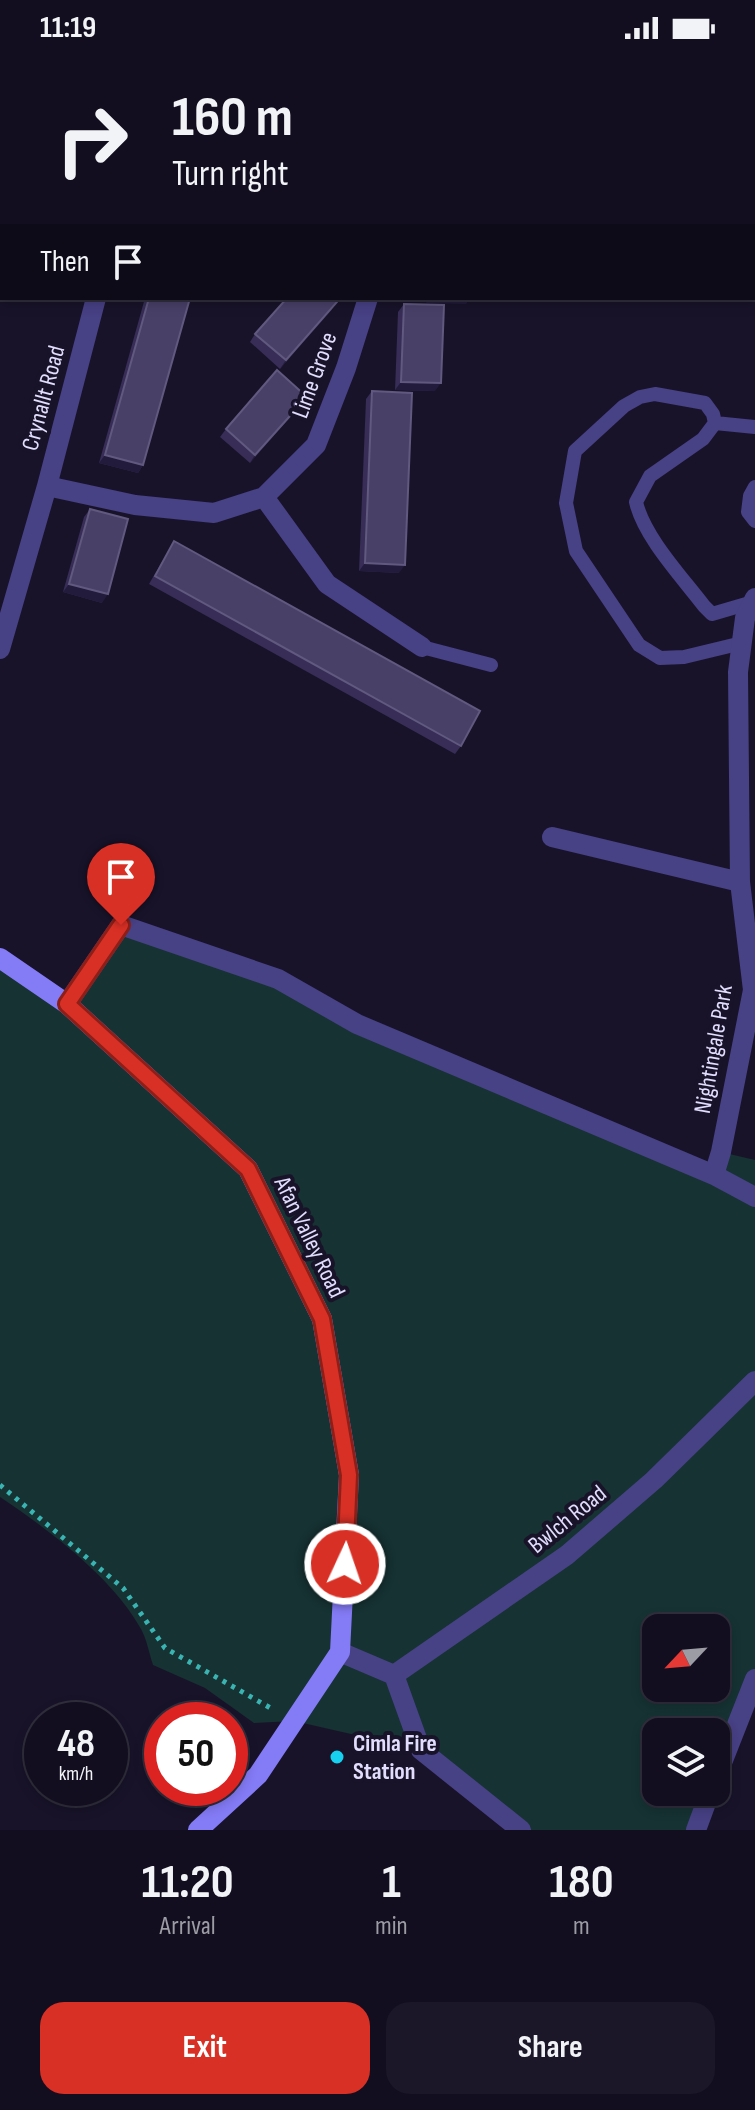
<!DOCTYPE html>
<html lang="en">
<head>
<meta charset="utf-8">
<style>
	body { margin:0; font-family:"Sofia Sans Condensed",sans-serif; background:#1b1728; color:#f1f3f6; height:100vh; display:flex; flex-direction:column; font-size:30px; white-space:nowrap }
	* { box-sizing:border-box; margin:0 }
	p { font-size:26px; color:#9c9ca4 }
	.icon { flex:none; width:44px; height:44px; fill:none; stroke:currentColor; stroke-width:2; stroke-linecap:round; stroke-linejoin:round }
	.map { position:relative; height:1774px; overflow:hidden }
	.sheet { display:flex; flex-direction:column; background:#120e1f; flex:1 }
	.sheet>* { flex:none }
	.hud { position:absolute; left:0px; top:0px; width:756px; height:244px; box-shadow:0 4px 12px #0003,0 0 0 2px #312e3d; background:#120e1f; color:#f1f3f6; overflow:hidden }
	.needle { width:52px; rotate:244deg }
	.tools { position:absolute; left:642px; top:1558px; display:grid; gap:16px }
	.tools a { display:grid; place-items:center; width:88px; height:88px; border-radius:16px; background:#120e1f; box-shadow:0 4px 12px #0003,0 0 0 2px #312e3d; font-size:40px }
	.speed { position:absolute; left:24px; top:1646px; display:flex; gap:16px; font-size:40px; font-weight:700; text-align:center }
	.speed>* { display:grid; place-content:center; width:104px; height:104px; border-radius:50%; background:#120e1f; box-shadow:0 4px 12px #0003,0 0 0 2px #312e3d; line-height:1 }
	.speed small { font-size:20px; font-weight:400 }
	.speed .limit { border:12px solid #d22; background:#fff; color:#111 }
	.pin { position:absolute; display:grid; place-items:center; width:68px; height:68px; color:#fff; margin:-82px -34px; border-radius:50% 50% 50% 0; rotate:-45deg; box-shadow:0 0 8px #0007 }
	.pin .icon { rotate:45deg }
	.me { position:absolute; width:88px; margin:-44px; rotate:3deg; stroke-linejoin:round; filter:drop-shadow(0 0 6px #0008) }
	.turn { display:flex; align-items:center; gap:28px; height:168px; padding:0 40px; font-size:36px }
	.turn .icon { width:104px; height:104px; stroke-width:2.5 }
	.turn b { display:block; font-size:56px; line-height:68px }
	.then { display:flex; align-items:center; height:76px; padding:0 40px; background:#0003; gap:16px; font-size:30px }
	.eta { display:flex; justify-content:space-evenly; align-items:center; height:136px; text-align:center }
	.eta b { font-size:48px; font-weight:700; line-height:56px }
	.button { display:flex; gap:16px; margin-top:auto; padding:16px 40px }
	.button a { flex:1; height:92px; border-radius:24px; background:#d93025; color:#fff; font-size:32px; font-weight:700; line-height:92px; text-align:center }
	.button a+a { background:#1b1728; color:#f1f3f6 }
	.status { display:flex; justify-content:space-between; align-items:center; height:56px; padding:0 40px; background:#120e1f; direction:ltr }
	.status svg { height:22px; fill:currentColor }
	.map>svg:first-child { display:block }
</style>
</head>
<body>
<div class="status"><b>11:19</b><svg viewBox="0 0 49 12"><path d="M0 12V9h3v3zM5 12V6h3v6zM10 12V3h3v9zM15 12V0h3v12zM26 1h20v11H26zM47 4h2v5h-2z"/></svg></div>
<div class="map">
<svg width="755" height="1774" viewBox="0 0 755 1774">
	<rect width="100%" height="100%" fill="#181329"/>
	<!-- green -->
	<path fill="#163233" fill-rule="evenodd" d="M121,869l157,54 436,196 7,-23 34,8v519l-39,99v-46h-60v60h54l-14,38h-175l-100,-80 -127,-29 -40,2 -49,-35 -52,-23c-4,-12 -6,-25 -12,-36 -29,-52 -92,-99 -141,-132v-539l67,46zM656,1572h60v60h-60z"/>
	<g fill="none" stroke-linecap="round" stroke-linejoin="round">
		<!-- path -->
		<path stroke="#3ab4b2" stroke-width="5" stroke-dasharray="4 6" stroke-linecap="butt" d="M0,1429l123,103 42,60 109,62"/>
		<!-- service -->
		<path stroke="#474185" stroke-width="14" d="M715,367l40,4
			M755,431l-5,9 -2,16 7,9
			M742,587l-58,14 -24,1 -21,-13 -63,-94 -10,-48 9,-52 49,-45 16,-9 15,-3 50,9 8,11 2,9 -12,16 -53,37 -14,26c8,35 46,75 68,104l8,8 41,-12
			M422,591l69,18"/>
		<!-- minor -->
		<path stroke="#474185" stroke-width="20" d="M167,2v-2
			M754,134l1,1
			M47,430l88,19 79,8 50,-16 52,-52 30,-77 22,-70
			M264,441l63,87 95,63
			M0,593l47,-163 49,-188
			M552,781l188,45
			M67,948l54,-79 157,54 79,45 357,151 41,22
			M714,1119l7,-23 32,-162 -13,-108 -2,-210 7,-54 10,-20
			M340,1596l54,23
			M394,1619l173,-120 87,-75 101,-99
			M394,1619l27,75 100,80
			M716,1722l39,-99
			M696,1774l14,-38"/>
		<!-- secondary -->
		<path stroke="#847bf6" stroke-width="20" d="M0,902l67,46 181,165 74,150 27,156 -9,177 -82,123 -60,55"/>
	</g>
	<!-- wall -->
	<path fill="#372d56" d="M145,242h45l-47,167 -5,8 -39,-10z
		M337,246l-57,67 -30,-27 5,-8z
		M404,248l31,87 -40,-1 3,-78z
		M372,335l27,182 -40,-2 7,-172z
		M307,341l-57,66 -30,-26 6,-8z
		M90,453l12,94 -39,-11 21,-75z
		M174,485l287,205 -6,8 -306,-170z"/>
	<!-- shaded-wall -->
	<path fill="#231b3c" d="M429,242h41l-4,6 -40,-1z
		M337,246l-6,9 -51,58 6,-9z
		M401,326l40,1 -6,8 -40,-1z
		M307,341l-6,8 -51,58 5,-8z
		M105,399l38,10 -5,8 -39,-10z
		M365,507l40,2 -6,8 -40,-2z
		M69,528l39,10 -6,9 -39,-11z"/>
	<!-- building -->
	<path fill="#494068" stroke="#61597f" stroke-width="2" d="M322,0h78l-1,2h-77z
		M458,0h39v2h-40z
		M149,242h41l-47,167 -38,-10z
		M287,242h45l5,4 -51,58 -31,-26z
		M404,248l40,1 -3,78 -40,-1z
		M277,314l30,27 -52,58 -29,-26z
		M372,335l40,2 -7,172 -40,-2z
		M90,453l38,10 -20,75 -39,-10z
		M174,485l306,170 -19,35 -306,-170z"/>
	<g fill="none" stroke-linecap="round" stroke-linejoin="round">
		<!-- route casing -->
		<g stroke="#8d1f18" stroke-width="20">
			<path id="route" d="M121,869l-54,79 181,165 74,150 27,156 -4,89"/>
		</g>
		<!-- route -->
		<use href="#route" stroke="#d93025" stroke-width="14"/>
	</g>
	<!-- markers -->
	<circle fill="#17cfef" stroke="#181329" stroke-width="3" cx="337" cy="1701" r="8"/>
	<g text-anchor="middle" stroke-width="8" stroke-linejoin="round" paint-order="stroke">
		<!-- street labels -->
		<g font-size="24" fill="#e2ddfd" stroke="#181329">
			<text transform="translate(314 319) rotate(-70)" y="8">Lime Grove</text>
			<text transform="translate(43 342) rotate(-75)" y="8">Crynallt Road</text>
			<text transform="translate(713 993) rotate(-80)" y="8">Nightingale Park</text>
			<text transform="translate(310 1181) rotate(64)" y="8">Afan Valley Road</text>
			<text transform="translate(567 1463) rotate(-39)" y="8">Bwlch Road</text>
		</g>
		<!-- poi labels -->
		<g font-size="24" font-weight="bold" fill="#e2ddfd" stroke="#181329" text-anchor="start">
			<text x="353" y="1695">Cimla Fire<tspan x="353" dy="28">Station</tspan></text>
		</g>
	</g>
</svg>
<div class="tools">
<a><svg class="needle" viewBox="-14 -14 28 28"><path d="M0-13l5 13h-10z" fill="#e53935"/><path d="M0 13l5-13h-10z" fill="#9c9ca4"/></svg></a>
<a><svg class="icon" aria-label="layers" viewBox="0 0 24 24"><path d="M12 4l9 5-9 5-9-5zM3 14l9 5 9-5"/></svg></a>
</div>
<div class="speed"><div>48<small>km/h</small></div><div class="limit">50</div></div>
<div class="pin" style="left:121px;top:869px;background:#d93025"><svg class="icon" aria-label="arrive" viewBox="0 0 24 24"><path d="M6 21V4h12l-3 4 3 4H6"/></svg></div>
<svg class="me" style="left:345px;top:1508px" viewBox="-20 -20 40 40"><circle r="17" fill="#d93025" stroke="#fff" stroke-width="3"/><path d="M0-11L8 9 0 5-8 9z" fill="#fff"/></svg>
<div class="hud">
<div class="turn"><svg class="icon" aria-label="right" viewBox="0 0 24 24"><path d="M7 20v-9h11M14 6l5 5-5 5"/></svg><div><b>160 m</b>Turn right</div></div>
<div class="then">Then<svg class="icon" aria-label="arrive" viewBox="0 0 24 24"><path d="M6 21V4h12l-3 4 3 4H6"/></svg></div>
</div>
</div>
<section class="sheet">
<div class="eta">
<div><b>11:20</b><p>Arrival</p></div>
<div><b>1</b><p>min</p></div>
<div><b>180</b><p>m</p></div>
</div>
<div class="button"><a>Exit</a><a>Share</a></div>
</section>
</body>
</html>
